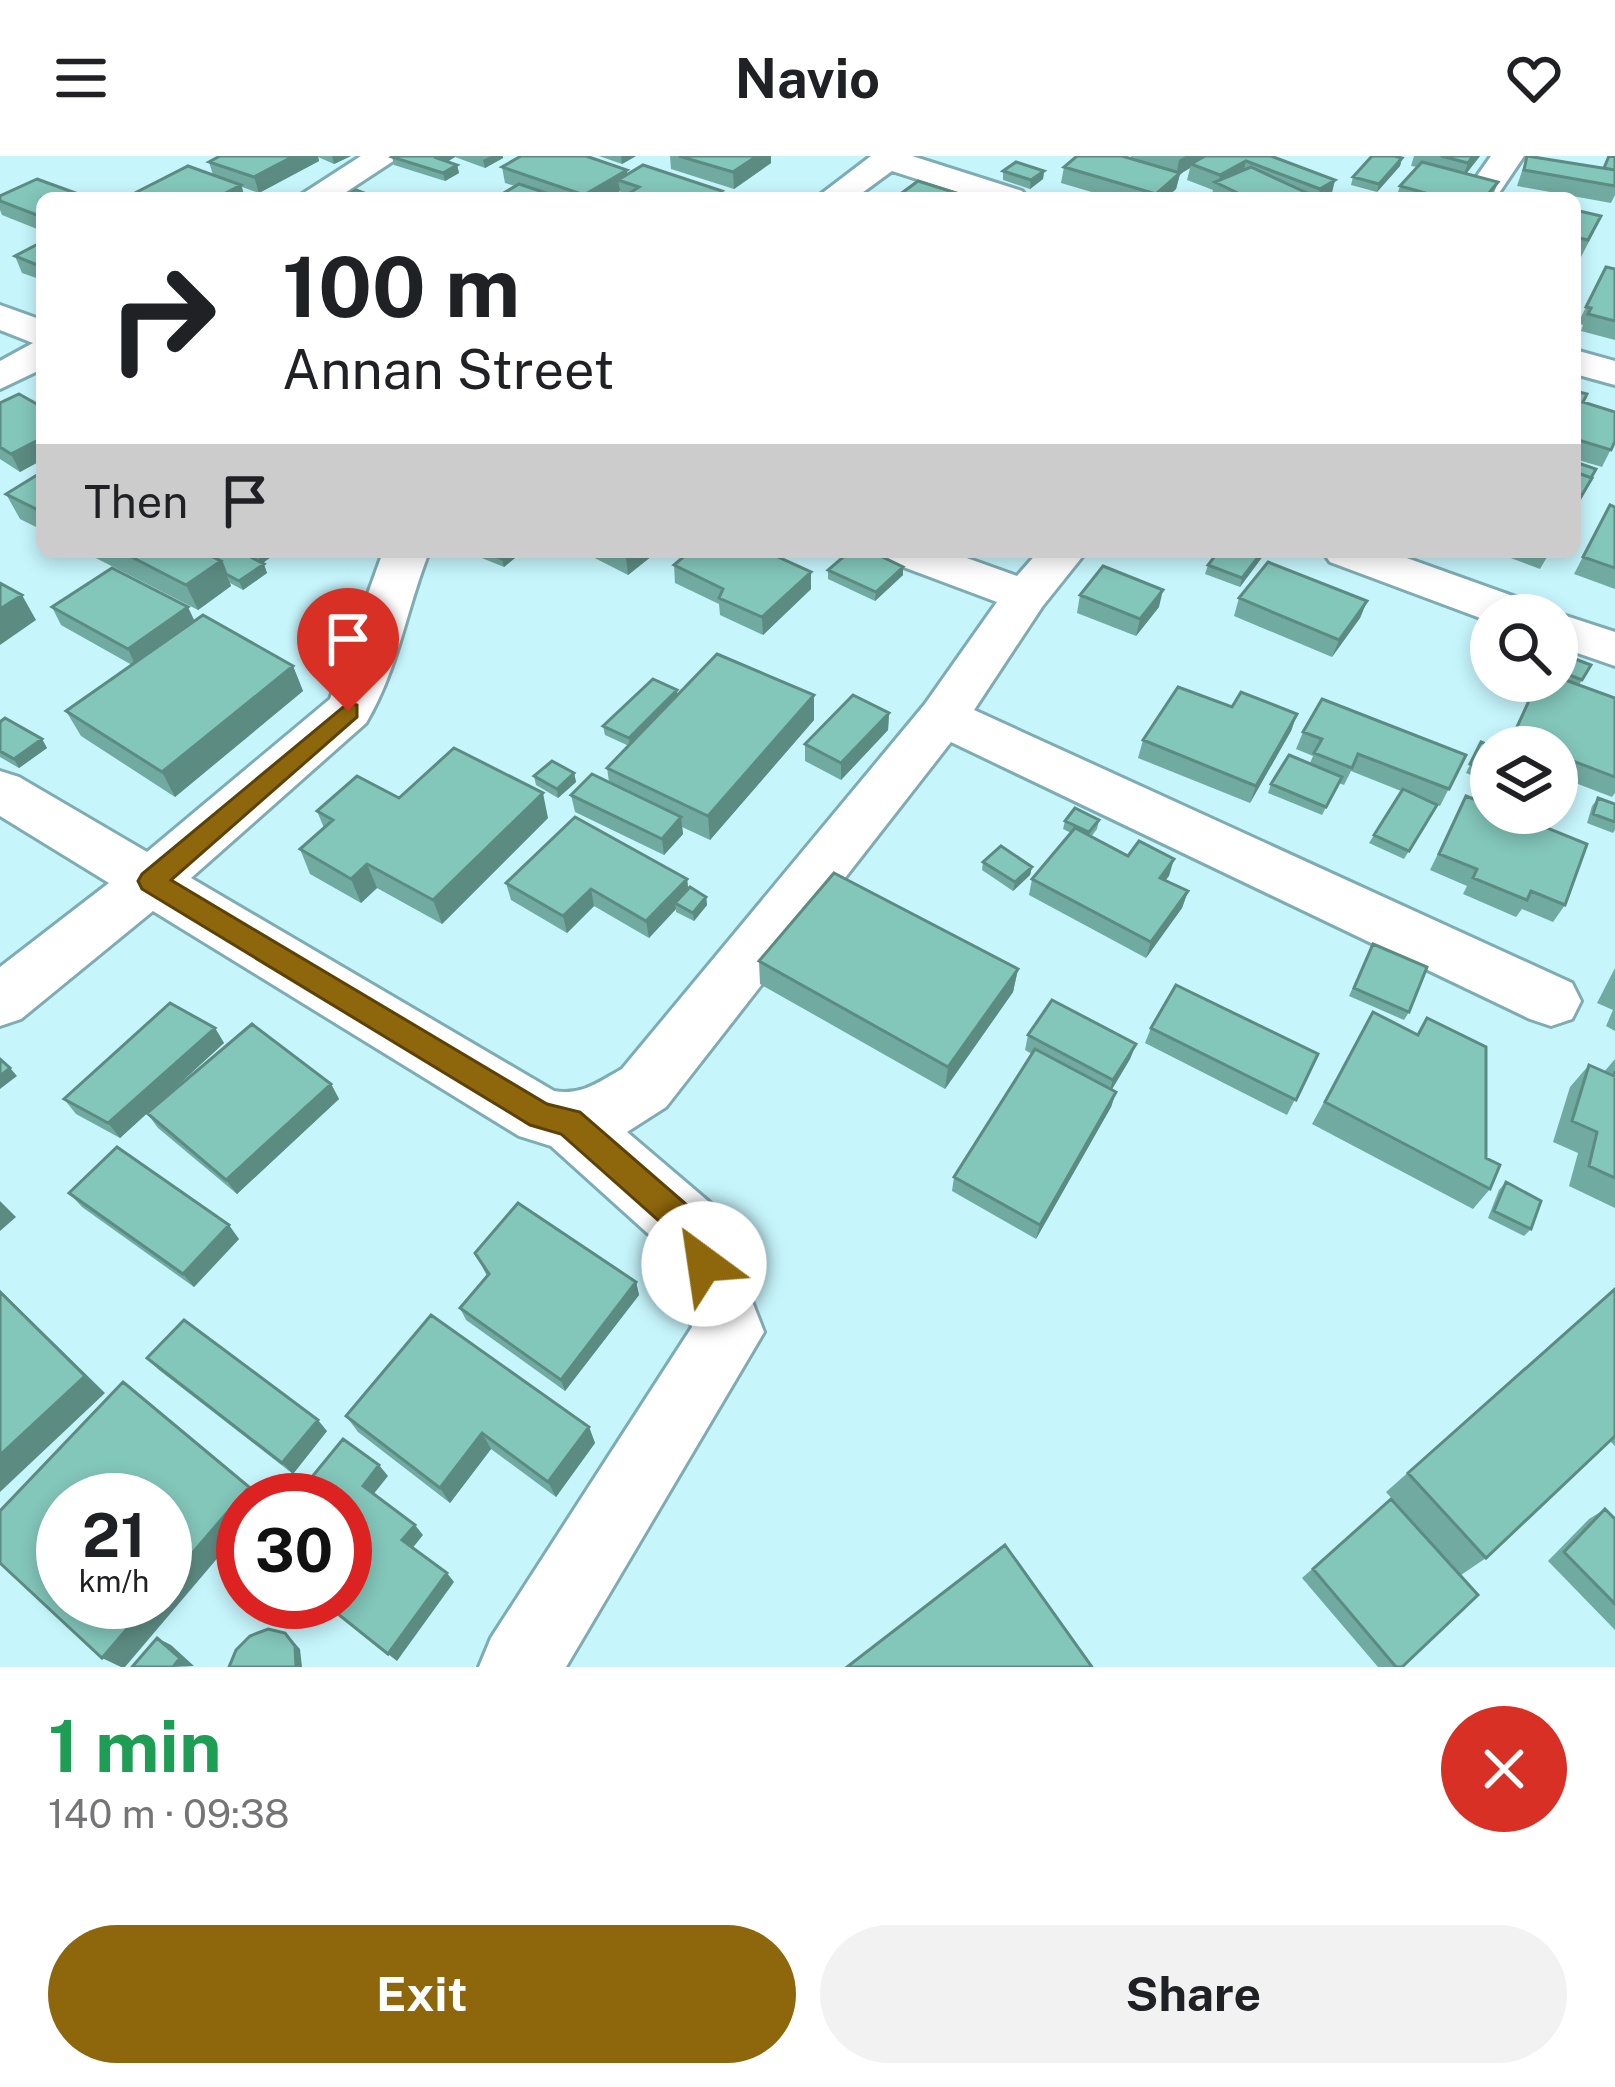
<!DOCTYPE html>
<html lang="en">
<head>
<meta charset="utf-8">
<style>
	body { margin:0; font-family:"Public Sans",sans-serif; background:#f2f2f2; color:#202124; height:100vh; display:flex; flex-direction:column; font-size:45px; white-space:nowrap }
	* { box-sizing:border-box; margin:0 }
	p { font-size:39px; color:#757577 }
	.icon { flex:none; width:66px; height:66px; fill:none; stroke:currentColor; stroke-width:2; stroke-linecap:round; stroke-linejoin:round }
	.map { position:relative; height:1511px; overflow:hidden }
	.sheet { display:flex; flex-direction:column; background:#fff; flex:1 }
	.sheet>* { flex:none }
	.hud { position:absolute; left:36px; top:36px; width:1545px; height:366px; border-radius:18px; box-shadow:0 6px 18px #0003; background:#fff; color:#202124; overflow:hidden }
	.tools { position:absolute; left:1470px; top:438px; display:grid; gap:24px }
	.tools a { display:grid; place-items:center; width:108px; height:108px; border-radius:50%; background:#fff; box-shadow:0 6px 18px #0003; font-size:60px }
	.speed { position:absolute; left:36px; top:1317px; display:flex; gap:24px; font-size:60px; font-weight:700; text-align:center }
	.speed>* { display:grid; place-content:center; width:156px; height:156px; border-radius:50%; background:#fff; box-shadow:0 6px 18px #0003; line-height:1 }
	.speed small { font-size:30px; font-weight:400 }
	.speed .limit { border:18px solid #d22; background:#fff; color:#111 }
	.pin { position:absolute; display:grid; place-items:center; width:102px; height:102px; color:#fff; margin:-123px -51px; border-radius:50% 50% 50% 0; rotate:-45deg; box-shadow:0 0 12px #0007 }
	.pin .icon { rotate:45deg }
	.me { position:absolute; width:132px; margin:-66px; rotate:329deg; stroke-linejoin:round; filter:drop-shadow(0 0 9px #0008) }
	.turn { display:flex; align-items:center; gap:42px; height:252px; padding:0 48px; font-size:54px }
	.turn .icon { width:156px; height:156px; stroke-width:2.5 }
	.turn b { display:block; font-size:84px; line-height:102px }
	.then { display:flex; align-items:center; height:114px; padding:0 48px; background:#0003; gap:24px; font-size:45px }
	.round { display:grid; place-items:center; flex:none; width:126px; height:126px; border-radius:63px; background:#f2f2f2 }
	.headline { display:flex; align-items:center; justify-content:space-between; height:204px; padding:0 48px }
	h1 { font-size:72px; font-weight:700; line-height:90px; color:#1e9e55 }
	.button { display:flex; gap:24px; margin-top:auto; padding:24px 48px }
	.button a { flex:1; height:138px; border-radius:72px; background:#8e660b; color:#fff; font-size:48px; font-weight:700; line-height:138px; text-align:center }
	.button a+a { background:#f2f2f2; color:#202124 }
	header { display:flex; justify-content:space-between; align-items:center; height:156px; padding:0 48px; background:#fff; font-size:54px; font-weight:700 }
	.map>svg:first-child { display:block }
</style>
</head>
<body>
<header><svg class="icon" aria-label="menu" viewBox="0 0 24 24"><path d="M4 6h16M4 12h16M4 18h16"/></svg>Navio<svg class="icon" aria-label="heart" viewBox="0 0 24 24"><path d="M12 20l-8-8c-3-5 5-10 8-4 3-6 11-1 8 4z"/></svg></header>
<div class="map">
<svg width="1615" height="1511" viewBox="0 0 1615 1511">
	<rect width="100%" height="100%" fill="#c6f5fc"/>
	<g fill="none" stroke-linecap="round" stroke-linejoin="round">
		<!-- minor casing -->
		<g stroke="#7fabb2" stroke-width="6">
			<path id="minor" d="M361,0h40l-64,42h-41z
				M871,0h41l110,35 5,7h-51l-84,-27 -37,27h-39z
				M1491,0h33l-25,37h-24l-5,-7z
				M0,149l42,15v49l-42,20v-28l33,-18 -33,-13z
				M1575,194l40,11v24l-40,-11z
				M383,396h46c-23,58 -31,117 -63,171l-175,155 363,213c27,5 45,-9 68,-22l303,-365 72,-102 -107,-40 -7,-10h67l67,24 21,-24h48l-44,55 -68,103 598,273 9,18 -9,18 -21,7 -21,-7 -579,-277 -285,365 -39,25 88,75 49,125 -198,335h-87l12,-29 201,-311 -28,-79 -113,-102 -32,-10 -366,-225 -132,108 -21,7v-59l109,-84 -109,-67v-45l19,6 128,75 183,-153z
				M1323,396h67l145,52 7,11h-51v7l-161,-60z
				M1557,457l58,19v34l-58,-20v-31h-7z"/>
		</g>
		<!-- minor -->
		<use href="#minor" fill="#fff" fill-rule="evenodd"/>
	</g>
	<!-- wall -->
	<path fill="#71aaa0" d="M220,0h131l-17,8 -16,-7 1,4 -60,32 -17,-6 3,11 -32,-23 -4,-13z
		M394,0h109v2l-18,10 -30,-11 -8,5 10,3 2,8 -14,8 -51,-16 -2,-8z
		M599,0h37l-14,8z
		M670,0h101v7l-37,26 -63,-20z
		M1131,0h140l64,24 -4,16 -3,2h-117l2,-8 -26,-10 3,-12 -10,6 -4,15 -10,9h-54l-51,-15 3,-16 66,-9z
		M1414,0h66l-14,18 32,8 -6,16h-96l4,-12 17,-19 -6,-1z
		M1527,0l77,12 11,-11v38l-4,8 -94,-17z
		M1402,2l-2,8 -23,26 -26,-7 2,-8z
		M502,11l125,7 95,17 1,7h-101l-2,-7 -11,7h-107v-4l13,-8 -10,-3z
		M1003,15h41l-1,8 -13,10 -27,-9z
		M0,40l42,2v33l-40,-16 -2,-5z
		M1575,54l19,22 -13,25 -6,-1z
		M42,86v38l-20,-7 -7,-17z
		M1606,111l9,2v71l-34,-9 2,-6 -5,-2z
		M1575,235l40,50 -13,26 -27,-8z
		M0,247l42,4v53l-22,12 -20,-13z
		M42,316v58l-22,-11 -14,-25z
		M1610,349l5,2v82l-41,-15z
		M84,396h194l-15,11 4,10 -24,17 -13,-7 1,3 -33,24z
		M467,396h55l-18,15z
		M583,396h74l-29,23z
		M1495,396h55l-10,17z
		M1263,400l-23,31 -35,-13 3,-9z
		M674,409l137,7v17l-48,46 -43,-20 -1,-11 -44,-21z
		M828,414l75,5 -28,26 -47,-22z
		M1080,439l79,12 -23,29 -59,-23z
		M1239,442l128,3 -7,17 -28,39 -98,-41z
		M52,451l142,14 99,45 10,25 -128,106 -94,-61 -15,-25 66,-46 -71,-40z
		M1557,496l34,13 -12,20 36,13v95l-3,4 -55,-21v-29h-51l31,-66h20z
		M678,539h136v25l-104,120 -28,-13 1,7 -19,21 -89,-43 -4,-17 38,-13 -2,-14 22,-22 -24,-11 -2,-9z
		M1232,551l65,7 -6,17 -41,72 -112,-45 5,-18z
		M889,557l-1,17 -47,50 -36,-19v-17z
		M0,566l42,17 5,9 -28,20 -19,-11z
		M1303,576l163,23 -26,51 -3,-1 -33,54 -35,-16 32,-52 -50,-20 -7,14 -5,-2 -17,32 -54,-22 3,-9 39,-21 3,-7 -17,-7z
		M1481,586l10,5v36l-25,-10z
		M574,617l2,9 -18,16 -22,-13 -2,-9z
		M1466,640l99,109 -12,17 -31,-13 -6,8 -53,-23 4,-8 -37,-16z
		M399,642l149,20 -106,106 -65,-36 -16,15 -51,-29 -10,-25 24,-21 -7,-17z
		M1598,642l17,6v26l-2,3 -26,-10 5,-17z
		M1099,664l-2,9 -6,8 37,19 46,3 -9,21 23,11 -6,17 -36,50 -117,-63 3,-16 39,-46 -8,-4 2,-8z
		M983,706l49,5 -2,8 -17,16 -31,-21z
		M687,723l1,10 18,8 1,8 -13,16 -18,-9v-3l-27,29 -55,-32 -27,27 -56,-33 -5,-17z
		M1369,796l40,60 -5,8 -55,-24z
		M759,805l259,8 -5,23 -68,97 -185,-105z
		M1615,812v63l-9,-5 7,-16 -16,-7z
		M1373,856l44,22 10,-16 59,140 4,31 -17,20 -161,-85z
		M215,872l9,15 -104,95 -44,-24 -12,-15z
		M1151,872l167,26 -31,61 -142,-72z
		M1028,879l108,9 -6,15 -18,30 4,3 -5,15 -75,132 -84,-48 2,-14 78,-123 -7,-4z
		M1615,903v149l-46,-22 9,-33 -25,-11 17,-55 19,-22 15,7z
		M331,928l8,15 -102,95 -79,-66 -11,-15z
		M1506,1026l25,47 -7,7 -36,-18 11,-28z
		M69,1037l170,46 -45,48 -112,-80z
		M475,1097l161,29 3,13 -74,96 -99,-71 -6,-12 27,-32z
		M1615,1133v157l-5,-5 -124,117 -25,17 -75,-83z
		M147,1202l180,73 -34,43 -134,-104z
		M346,1260l243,11 6,16 -39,54 -65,-48 -41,54 -92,-71z
		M1391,1343l11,168h-24l-76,-89z
		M1605,1353l10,10v111l-67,-69 41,-42z"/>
	<!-- shaded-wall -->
	<path fill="#5c8b82" d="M294,0h24l1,5 -60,32 -5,-16z
		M332,0h19l-17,8z
		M441,0h14v1l-17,10 -1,-9z
		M491,0h12v2l-18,10 -2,-8z
		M621,0h15l-14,8z
		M757,0h14v7l-37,26 -1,-17z
		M1186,0h24l-19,8 -1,4 -10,6 -4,15 -10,9h-11l1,-4 20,-18 3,-16z
		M1473,0h7l-18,23 6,-16z
		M1402,2l-2,8 -23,26 2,-8z
		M1246,5l-4,16 -23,7 1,-9z
		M457,9l2,8 -14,8 -2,-8z
		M627,14l1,13 -10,-3 2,11 -11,7h-24l-1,-3z
		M1044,15l-1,8 -13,10 1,-9z
		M1335,24l-4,16 -13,2 2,-9z
		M241,29l4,13h-29z
		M42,282v22l-22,12 -9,-18z
		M256,396h22l-17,12z
		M509,396h13l-18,15 -2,-8z
		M632,396h25l-29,23 -2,-18z
		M1262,396h3l-2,4 -23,31 2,-9z
		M221,405l10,25 -33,24 -12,-25z
		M264,408l3,9 -24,17 -4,-9z
		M903,411v8l-28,26 1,-9z
		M811,416v17l-48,46 -1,-18z
		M1163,434l-4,17 -23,29 4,-17z
		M22,439l14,25 -36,25v-36z
		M1367,445l-7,17 -28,39 7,-17z
		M188,451l8,17 -60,43 -8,-18z
		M293,510l10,25 -128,106 -13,-25z
		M677,534l1,9 -48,48 -1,-9z
		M814,539v25l-104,120 -2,-24z
		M889,557l-1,17 -47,50v-17z
		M1297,558l-6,17 -41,72 6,-17z
		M42,583l5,9 -28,20 -5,-9z
		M574,617l2,9 -18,16 -1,-9z
		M543,637l5,25 -106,106 -9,-24z
		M681,661l2,17 -19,21 -2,-16z
		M1174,703l-5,17 -14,18 5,-16z
		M367,708l10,24 -16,15 -10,-24z
		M1032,711l-2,8 -17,16 2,-9z
		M687,723l2,16 -14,8 1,6 -27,29 -3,-17z
		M591,733l3,17 -27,27 -4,-17z
		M1188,735l-6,17 -36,50 5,-16z
		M706,741l1,8 -13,16 -1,-8z
		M1018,813l-5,23 -68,97 3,-22z
		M215,872l9,15 -104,95 -12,-15z
		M1136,888l-6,15 -22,37 5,-16z
		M10,912l7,8 -17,13v-13z
		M331,928l8,15 -102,95 -11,-14z
		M1116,936l-5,15 -75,132 4,-14z
		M0,1045l16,16 -16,14z
		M229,1069l10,14 -45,48 -11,-13z
		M636,1126l3,13 -74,96 -4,-11z
		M0,1134l105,103 -105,99z
		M318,1264l9,11 -34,43 -11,-11z
		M589,1271l6,16 -39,54 -8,-15z
		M482,1277l9,16 -41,54 -10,-15z
		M379,1309l9,11 -16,20 -9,-10z
		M249,1331l15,13h-21v28l-118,139h-4l-19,-9 48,-56h15v-17z
		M415,1369l8,10 -12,15 -9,-10z
		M447,1417l7,9 -57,79 -9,-7z
		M285,1477l15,16 2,18h-6z
		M157,1482l14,7 23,21 -21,1z"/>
	<!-- building -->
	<path fill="#83c6ba" stroke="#5c8b82" stroke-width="3" d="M220,0h74l-40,21 -45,-15z
		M394,0h47l-4,2 20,7 -14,8 -51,-16z
		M521,0h65l41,14 -43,25 -82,-28z
		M679,0h78l-24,16z
		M1077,0h45l58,17 -24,21 -92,-27z
		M1205,0h66l64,24 -15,9 -74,-28 -26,14 -29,-11z
		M1372,0h22l8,2 -23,26 -26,-7z
		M1441,0h32l-5,7z
		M1527,0l88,14v16l-91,-16z
		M1609,0l6,1v13l-11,-2z
		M1016,6l28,9 -13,9 -28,-9z
		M1422,6l76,20 -13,16h-42l-43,-12z
		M643,9l79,26 -10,7h-90l17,-11 -21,-7z
		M188,10l53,19 -25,13h-91z
		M1251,11l56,26 -11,5h-48l-33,-16z
		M37,23l52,19h-47v19l-42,-16v-5z
		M918,25l54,17h-77z
		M519,28l30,10 -6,4h-29l-12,-4z
		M356,34l21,8h-35z
		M1575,54l26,6 -13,24 -13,-3z
		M42,86v25l-27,-11z
		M1606,111l9,2v52l-27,-7 3,-6 -5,-1z
		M1575,235l12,3 -4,8 32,10v29l-4,9 -36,-11z
		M19,238l23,13v31l-31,16 -11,-7v-44z
		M1575,306l21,7 -5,9 -16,-6z
		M42,316v40l-36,-18z
		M1575,316l17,6 -17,29z
		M1610,349l5,2v61l-32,-11z
		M122,396h81l18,9 -35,24z
		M217,396h24l23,12 -25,17 -13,-7 -5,-13 -10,-5z
		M486,396h23l-7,7z
		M689,396h78l44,20 -49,45 -43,-19 4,-9 -49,-24z
		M849,396h23l31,15 -27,25 -48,-22z
		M1218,396h44l-20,26 -34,-13z
		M1268,406l99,39 -28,39 -100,-42z
		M1103,410l60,24 -23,29 -60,-24z
		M112,412l76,39 -60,42 -76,-42z
		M0,427l22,12 -22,14z
		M203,459l90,51 -131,106 -96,-61z
		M1557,496l34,13 -9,15 -25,-10z
		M717,498l97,41 -106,121 -101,-48z
		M1557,521l58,21v79l-58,-22v-8h-20l-25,-9 26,-57h19z
		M653,523l24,11 -48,48 -26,-12z
		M1178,531l54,20 9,-15 56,22 -41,72 -113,-46z
		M853,539l36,18 -48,50 -36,-19z
		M1322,543l144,56 -17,34 -91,-35 -6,14 -38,-15 8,-14 -19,-7z
		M5,562l37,21 -28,20 -14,-8v-29z
		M1481,586l12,5h-2v25l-21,-8z
		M454,592l89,45 -110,107 -66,-36 -16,15 -51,-30 33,-29 -16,-9 40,-35 42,22z
		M1289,599l53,22 -16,30 -55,-23z
		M552,605l22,12 -17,16 -23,-13z
		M592,618l89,43 -19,22 -91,-44z
		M1403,633l34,16 -28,46 -35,-16z
		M1466,640l25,10v7h19l77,31 -22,61 -34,-14 -4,9 -54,-22 4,-9 -38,-15z
		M1598,642l17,6v18l-22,-8z
		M1075,652l24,12 -10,12 -24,-11z
		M575,661l112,62 -41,42 -55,-32 -28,27 -57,-33z
		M1075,672l53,28 11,-15 35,18 -14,19 28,13 -37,51 -119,-63z
		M1001,690l31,21 -17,15 -32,-20z
		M834,717l184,96 -70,98 -189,-106z
		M690,731l16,10 -13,16 -18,-10z
		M1373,788l54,23 -18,45 -55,-24z
		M1176,829l142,69 -22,46 -145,-72z
		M1052,844l84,44 -23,36 -85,-45z
		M170,847l45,25 -107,95 -44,-24z
		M1373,856l45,23 9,-17 59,29v111l14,7 -10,24 -165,-87z
		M252,868l79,60 -105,96 -79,-67z
		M1035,893l81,43 -76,133 -86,-48z
		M0,903l10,9 -10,8z
		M1589,909l25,11 1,-5v107l-26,-12 8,-34 -25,-11z
		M117,991l112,78 -46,49 -114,-81z
		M1506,1026l35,19 -10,28 -37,-18z
		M518,1047l118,79 -75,98 -101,-72 29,-34 -14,-21z
		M1615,1133v147l-129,122 -78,-85z
		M0,1136l85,84 -85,79z
		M431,1159l158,112 -41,55 -66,-49 -42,55 -94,-72z
		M184,1164l134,100 -36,43 -135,-105z
		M123,1226l126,105 -84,98v-85h-102v102h87l-48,56 -102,-95v-52z
		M343,1283l36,26 -16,21 52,39 -13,15 45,33 -59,81 -65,-52h22v-102h-52z
		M1391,1343l87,96 -76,72h-6l-83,-98z
		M1605,1353l10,10v85l-51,-52z
		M1005,1389l87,122h-245z
		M268,1473l17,4 10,13 1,21h-67l7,-17 14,-14z
		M157,1482l23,20 -7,9h-41z"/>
	<!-- route -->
	<path fill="#8e660b" stroke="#5c4207" stroke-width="3" d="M348,547l9,2v12l-186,163 376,224 33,8 123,107 17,45 -5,11 -11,4 -12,-4 -14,-37 -117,-104 -31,-9 -388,-236 -4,-8 4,-7z"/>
</svg>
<div class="tools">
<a><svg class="icon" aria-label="search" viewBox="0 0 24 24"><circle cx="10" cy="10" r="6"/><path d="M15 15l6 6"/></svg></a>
<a><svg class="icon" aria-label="layers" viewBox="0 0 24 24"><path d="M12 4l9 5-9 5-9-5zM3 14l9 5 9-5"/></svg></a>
</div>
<div class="speed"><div>21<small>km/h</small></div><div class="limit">30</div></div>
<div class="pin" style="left:348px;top:555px;background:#d93025"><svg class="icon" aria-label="arrive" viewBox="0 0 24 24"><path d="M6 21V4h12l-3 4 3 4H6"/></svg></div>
<svg class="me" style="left:704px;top:1108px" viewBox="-20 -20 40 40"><circle r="19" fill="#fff"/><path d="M0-13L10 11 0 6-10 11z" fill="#8e660b"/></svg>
<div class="hud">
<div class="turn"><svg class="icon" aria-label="right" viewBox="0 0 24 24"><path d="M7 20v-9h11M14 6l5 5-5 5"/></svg><div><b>100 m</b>Annan Street</div></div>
<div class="then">Then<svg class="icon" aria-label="arrive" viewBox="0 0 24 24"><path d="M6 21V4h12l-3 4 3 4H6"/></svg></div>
</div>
</div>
<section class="sheet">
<div class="headline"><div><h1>1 min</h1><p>140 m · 09:38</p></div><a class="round" style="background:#d93025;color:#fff"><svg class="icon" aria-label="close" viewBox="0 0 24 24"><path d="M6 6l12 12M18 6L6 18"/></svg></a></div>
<div class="button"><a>Exit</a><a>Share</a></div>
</section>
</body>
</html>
